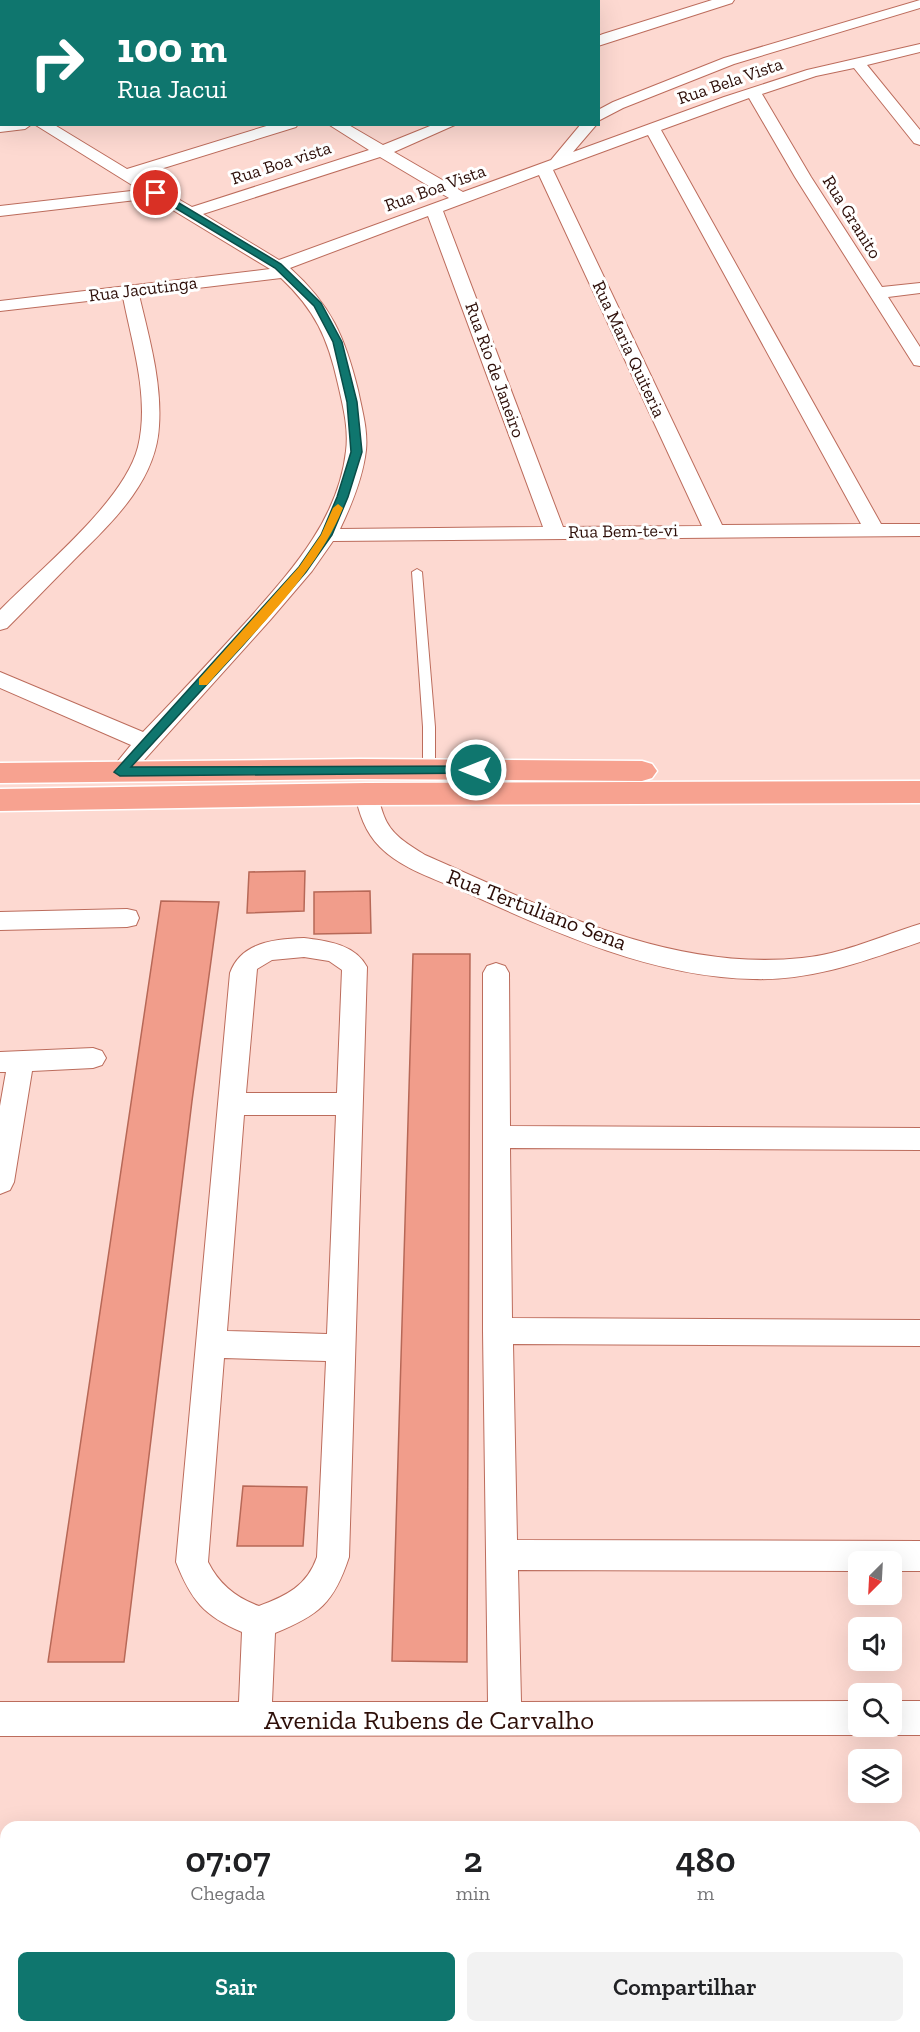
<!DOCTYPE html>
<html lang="pt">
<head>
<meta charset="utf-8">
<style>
	body { margin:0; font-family:"Zilla Slab",serif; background:#f2f2f2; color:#202124; height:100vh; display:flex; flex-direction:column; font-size:22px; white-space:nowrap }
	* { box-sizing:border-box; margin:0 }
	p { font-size:20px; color:#757577 }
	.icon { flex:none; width:33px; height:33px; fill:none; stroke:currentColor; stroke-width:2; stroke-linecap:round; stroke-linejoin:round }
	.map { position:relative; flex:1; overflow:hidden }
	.drawer { position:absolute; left:0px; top:1821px; width:921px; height:212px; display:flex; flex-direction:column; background:#fff; border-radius:18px 18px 0 0; box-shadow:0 6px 24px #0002 }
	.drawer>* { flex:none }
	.guide { position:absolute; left:0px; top:0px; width:600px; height:126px; box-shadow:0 6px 24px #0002; background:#0f766e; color:#fff; overflow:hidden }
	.needle { width:39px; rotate:204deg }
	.fabs { position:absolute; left:848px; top:1551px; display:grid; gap:12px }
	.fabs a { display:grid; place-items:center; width:54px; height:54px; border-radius:9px; background:#fff; box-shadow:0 6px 24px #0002; font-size:30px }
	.pin { position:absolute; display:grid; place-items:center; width:51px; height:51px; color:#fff; margin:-26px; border:3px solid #fff; border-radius:50%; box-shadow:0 2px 6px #0007 }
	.me { position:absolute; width:66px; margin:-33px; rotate:270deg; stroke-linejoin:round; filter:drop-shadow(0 0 4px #0008) }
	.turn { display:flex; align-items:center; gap:21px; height:126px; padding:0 18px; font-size:27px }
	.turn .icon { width:78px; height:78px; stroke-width:2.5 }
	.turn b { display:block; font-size:42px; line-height:51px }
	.eta { display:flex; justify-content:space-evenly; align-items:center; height:102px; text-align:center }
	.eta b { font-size:36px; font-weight:600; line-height:42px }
	.primary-button { display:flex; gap:12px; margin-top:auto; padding:12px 18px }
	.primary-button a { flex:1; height:69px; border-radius:9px; background:#0f766e; color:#fff; font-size:24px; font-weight:600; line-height:69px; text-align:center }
	.primary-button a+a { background:#f2f2f2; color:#202124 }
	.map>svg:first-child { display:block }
</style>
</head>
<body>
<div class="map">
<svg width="920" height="2032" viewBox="0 0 920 2032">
	<rect width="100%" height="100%" fill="#fdd9d1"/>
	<!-- building -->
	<path fill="#f19d8b" stroke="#b76857" stroke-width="1.5" d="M305,871l-1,40 -57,2 2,-41z
		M370,891l1,42 -57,1v-42z
		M161,901l58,1 -27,199 -68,561h-76z
		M413,954h57l-3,708 -75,-1z
		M243,1486l64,1 -4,59h-66z"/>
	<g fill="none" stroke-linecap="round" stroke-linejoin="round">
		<!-- service casing -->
		<g stroke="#bc6c5c" stroke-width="2">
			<path id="service" d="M417,569l5,3 13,155v43l-6,4 -6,-4v-43l-11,-155z"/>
		</g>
		<!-- minor casing -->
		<g stroke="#bc6c5c" stroke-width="2">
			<path id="minor" d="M21,0h14l-15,2z
				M135,0h14v2h-14z
				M394,0h16l-17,2z
				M516,0h17l1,2h-17z
				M544,0h17l-18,2z
				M712,0h22l-2,3 -134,43v-10l5,-2z
				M920,0v8l-186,56 -111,44 -25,13v-11l15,-8 111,-44z
				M0,44h2v10h-2z
				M920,44v8l-53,13 53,65v15l-6,-2 -60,-75 -38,8 -54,18 49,83 71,110 38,-4v10l-32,4 32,50v19l-6,-1 -119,-188 -46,-79 -88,32 220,394h39v12l-587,5 -21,30 -41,48 -143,159 -8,2 -8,-2 -3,-6 22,-27 -131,-57v-16l143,60c35,-36 69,-73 103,-110 44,-50 92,-101 100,-171 3,-22 -3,-45 -8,-67 -10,-46 -23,-74 -57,-106l-142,17c10,42 23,87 20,131 -3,57 -49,98 -87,136 -22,22 -43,44 -65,66l-7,2v-20c40,-41 124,-108 138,-163 12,-49 -6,-103 -15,-150l-123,14v-10l270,-32 -117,-71 -153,18v-10l140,-16 -106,-66h19l74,45 146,-45h25l-2,3 -158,49 54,31 177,-57 -41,-26h19l36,21 52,-21h22l-63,28 69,40 88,-32 30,-36h16l-24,28 151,-55 83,-27zM648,135l213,389 -139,1 -169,-355zM380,157l69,41 -170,62 -76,-46zM539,175l163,351 -139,1 -120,-316zM428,216l115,311 -203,2c12,-25 23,-52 26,-79 2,-20 -4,-40 -8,-60 -13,-53 -27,-85 -68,-122z
				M0,122l2,2h30l-7,5 -25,3z
				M366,786l8,2c5,9 6,18 10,28 7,19 25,29 41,39 119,52 244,117 377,103 41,-4 79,-22 118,-34v18c-56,19 -107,39 -167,37 -101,-2 -199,-47 -290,-88 -28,-12 -61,-22 -83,-44 -15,-15 -21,-34 -25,-53l3,-6z
				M127,909l9,2 3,7 -3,7 -9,2 -127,3v-18z
				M304,938c23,3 51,6 63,29l-18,590c-15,46 -30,58 -74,76l-3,69h216l-5,-371v-358l4,-7 9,-3 9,3 4,7 1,153 410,2v22l-410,-2 2,170 408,2v26l-407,-2 4,196 403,1v30h-29v-9h-33v9l-340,-1 3,132 337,-1v25h13l-1,4 -12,5 -858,1v-34h239l3,-70c-38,-16 -51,-32 -66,-70l54,-589c11,-31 45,-34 74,-35zM304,957l25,4 13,9 -5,123h-91l11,-124 15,-9zM244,1115h92l-9,219 -100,-3zM224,1358l102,3 -9,196c-10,29 -31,39 -58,49 -23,-8 -40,-22 -51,-44z
				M93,1048l9,3 4,7 -4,7 -9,3 -61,3 -18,111 -4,8 -10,4v-88l6,-34h-6v-20z
				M891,1701h29v34h-29l-12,-5 -1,-4h13z
				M0,1920h6v36h-6z
				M915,1928l5,2v36l-5,-2z
				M252,2026h37l-1,6h-36z"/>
		</g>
		<!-- trunk casing -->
		<g stroke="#fff" stroke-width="3">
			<path id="trunk" d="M360,759l282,2 10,3 5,7 -5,7 -10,3 -282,-2 -360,4v-20z
				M920,781v22l-554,2 -366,6v-22l366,-6z"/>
		</g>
		<!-- service -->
		<use href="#service" fill="#fff" fill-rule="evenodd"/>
		<!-- minor -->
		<use href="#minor" fill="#fff" fill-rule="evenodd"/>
		<!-- trunk -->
		<use href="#trunk" fill="#f7a290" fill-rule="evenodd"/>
	</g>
	<!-- route -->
	<path fill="#0f766e" stroke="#0a4d48" stroke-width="1.5" d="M152,191h7l122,73 40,39 21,39 15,60 5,50 -14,45 -16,38 -26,37 -62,72 -113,123 345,-1 4,1v6l-360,3 -6,-4 185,-205 22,-32 16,-38 14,-45 -4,-50 -14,-60 -19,-36 -39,-38 -123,-74z"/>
	<!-- slow -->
	<path fill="#f59e0b" d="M338,504l5,4c-28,68 -88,122 -136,177h-8v-6l100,-112 22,-32 12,-27z"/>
	<g text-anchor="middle" stroke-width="6" stroke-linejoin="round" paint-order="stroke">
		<!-- far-street labels -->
		<g font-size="18" fill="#2d0e08" stroke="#fff">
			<text transform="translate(730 81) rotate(-19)" y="6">Rua Bela Vista</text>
			<text transform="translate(281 163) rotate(-18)" y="6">Rua Boa vista</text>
			<text transform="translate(435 188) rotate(-20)" y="6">Rua Boa Vista</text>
			<text transform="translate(852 217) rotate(58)" y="6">Rua Granito</text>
			<text transform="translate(143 289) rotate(-7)" y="6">Rua Jacutinga</text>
			<text transform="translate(629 349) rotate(65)" y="6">Rua Maria Quiteria</text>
			<text transform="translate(495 370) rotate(70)" y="6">Rua Rio de Janeiro</text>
			<text transform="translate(623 531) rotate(-1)" y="6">Rua Bem-te-vi</text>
		</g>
		<!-- street labels -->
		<g font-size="22" fill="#2d0e08" stroke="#fff">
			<text transform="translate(537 909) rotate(21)" y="8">Rua Tertuliano Sena</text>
		</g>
		<!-- near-street labels -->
		<g font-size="27" fill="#2d0e08" stroke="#fff">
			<text x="429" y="1729">Avenida Rubens de Carvalho</text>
		</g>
	</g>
</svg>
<div class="fabs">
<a><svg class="needle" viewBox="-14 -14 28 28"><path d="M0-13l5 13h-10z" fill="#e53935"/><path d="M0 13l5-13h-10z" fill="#757577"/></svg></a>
<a><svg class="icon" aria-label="sound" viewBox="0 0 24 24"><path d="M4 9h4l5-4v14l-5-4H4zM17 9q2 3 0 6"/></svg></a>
<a><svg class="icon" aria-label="search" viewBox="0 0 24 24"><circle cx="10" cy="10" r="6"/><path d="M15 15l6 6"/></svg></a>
<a><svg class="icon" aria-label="layers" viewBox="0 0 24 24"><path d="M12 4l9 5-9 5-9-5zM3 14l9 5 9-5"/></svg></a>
</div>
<div class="pin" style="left:156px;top:193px;background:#d93025"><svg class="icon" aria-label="arrive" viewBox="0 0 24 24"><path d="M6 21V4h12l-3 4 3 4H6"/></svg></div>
<svg class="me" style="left:476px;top:770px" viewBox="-20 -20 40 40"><circle r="17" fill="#0f766e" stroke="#fff" stroke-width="3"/><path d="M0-11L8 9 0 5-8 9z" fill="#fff"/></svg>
<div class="guide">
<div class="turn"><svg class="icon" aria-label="right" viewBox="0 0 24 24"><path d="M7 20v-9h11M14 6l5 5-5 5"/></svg><div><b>100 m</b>Rua Jacui</div></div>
</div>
<section class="drawer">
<div class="eta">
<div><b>07:07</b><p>Chegada</p></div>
<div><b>2</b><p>min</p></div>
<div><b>480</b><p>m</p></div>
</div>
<div class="primary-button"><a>Sair</a><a>Compartilhar</a></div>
</section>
</div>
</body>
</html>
